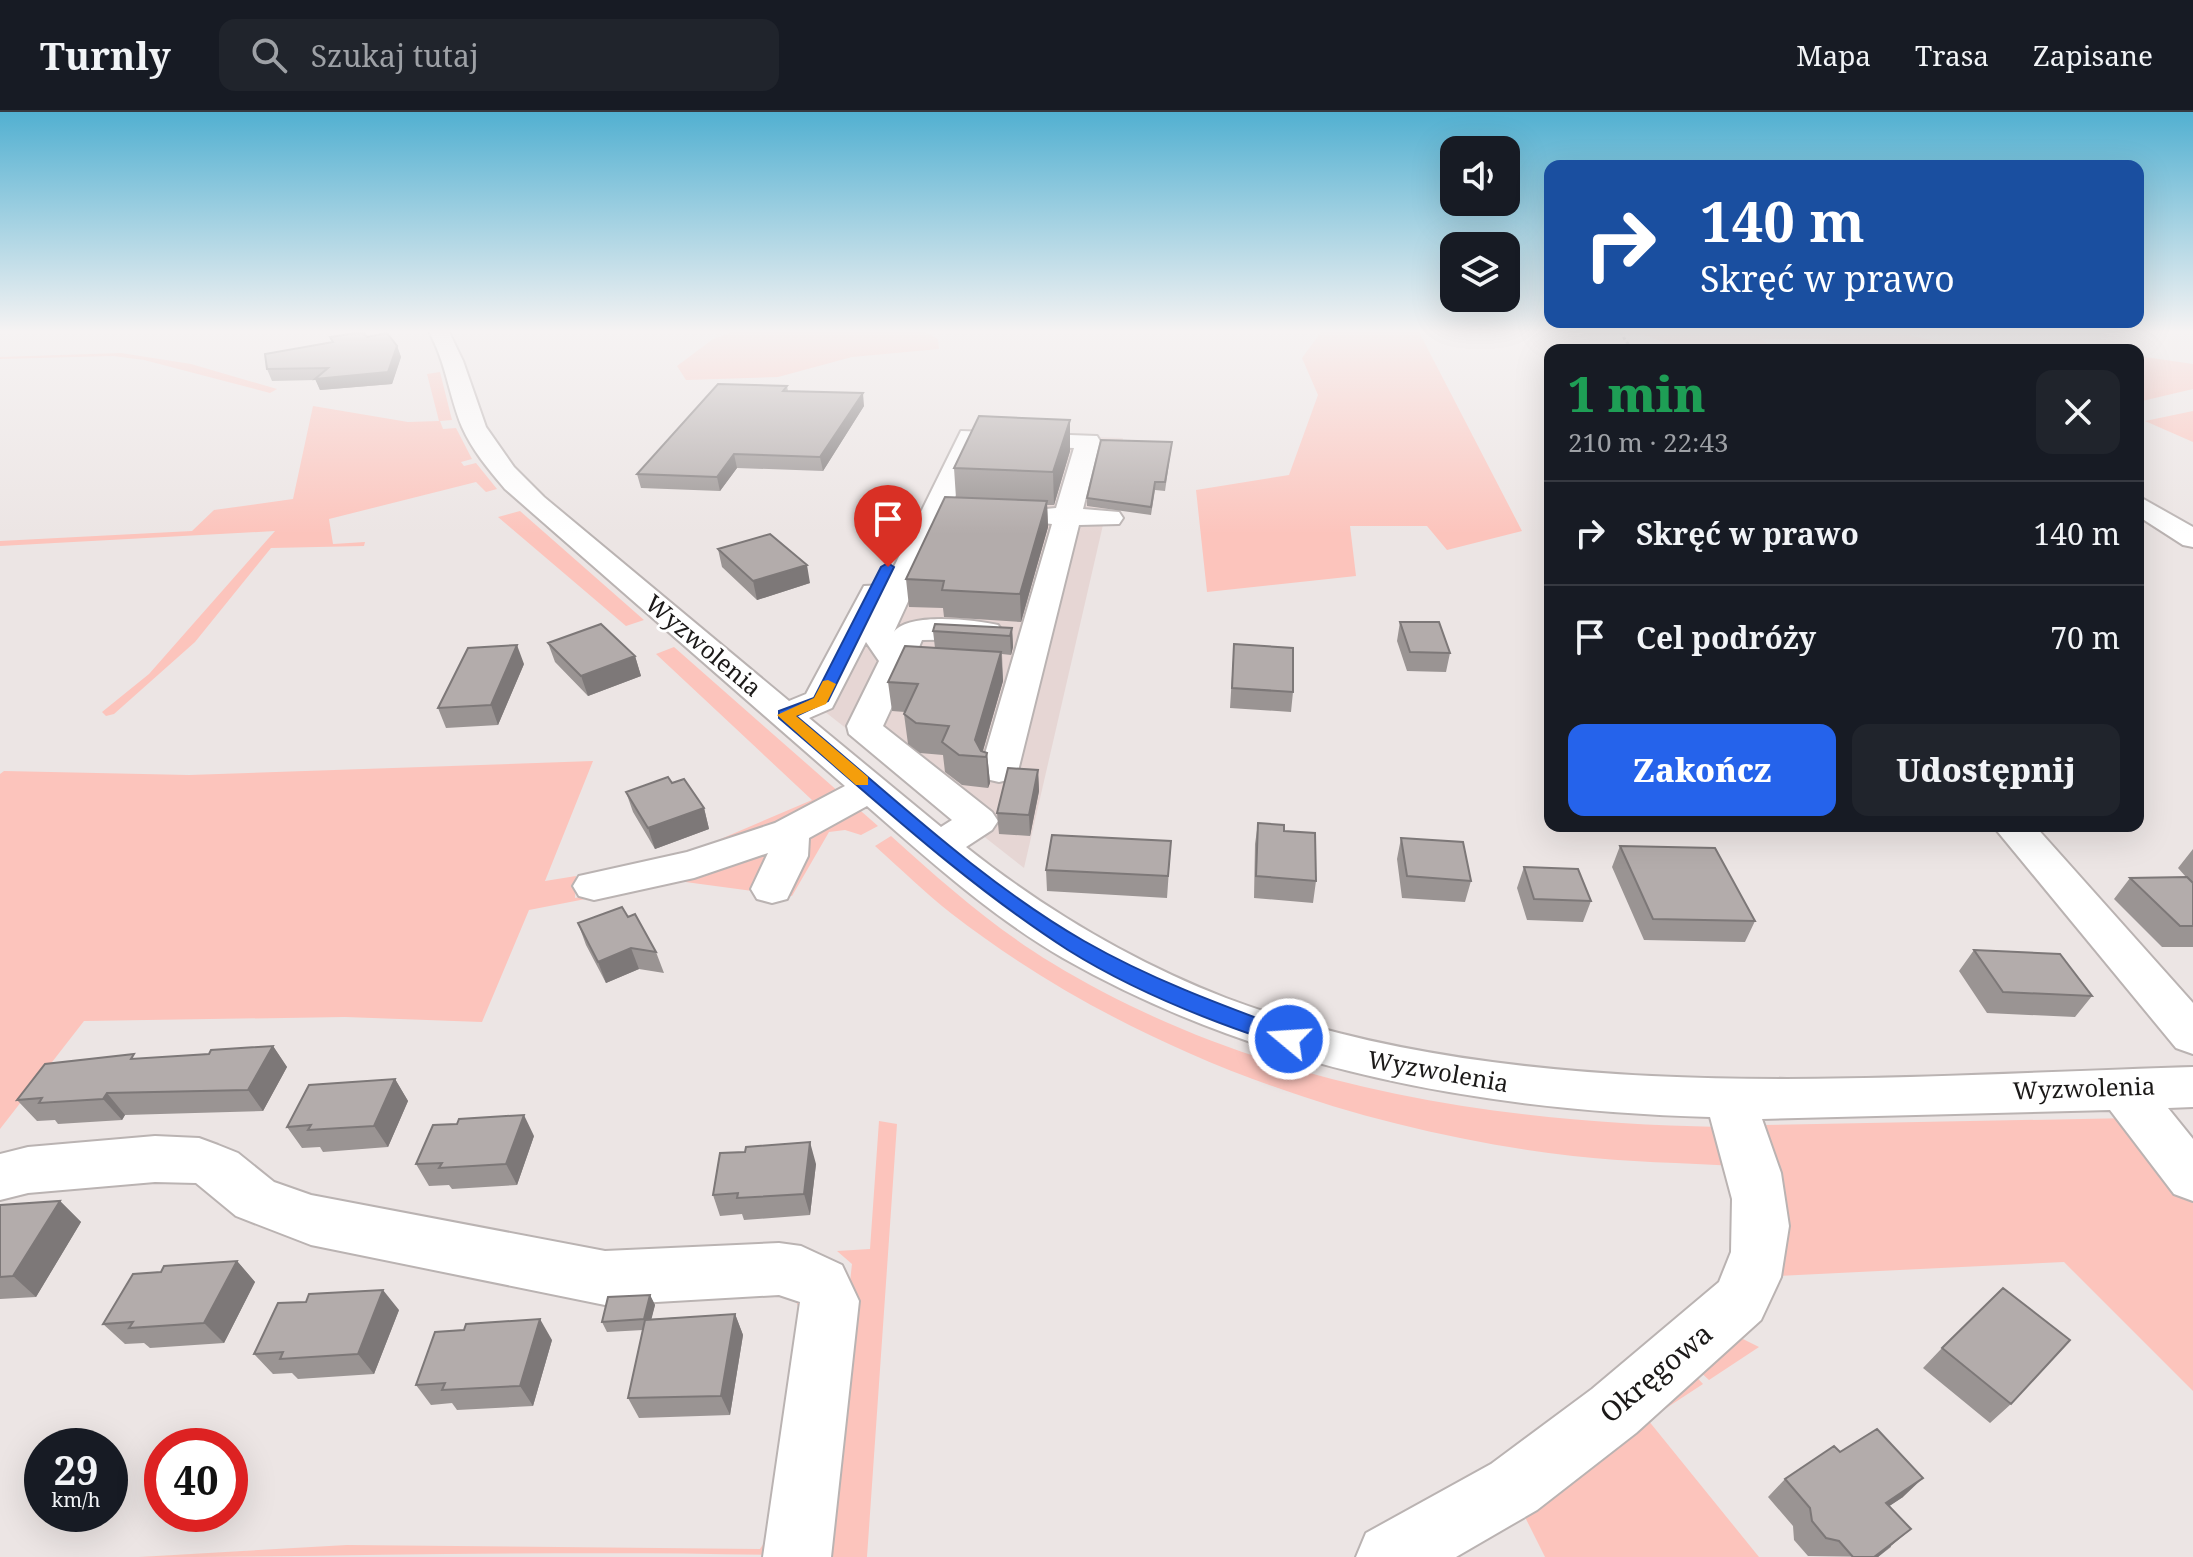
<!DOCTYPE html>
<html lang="pl">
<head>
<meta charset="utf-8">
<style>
	body { margin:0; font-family:"Noto Serif",serif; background:#20242c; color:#f1f3f6; height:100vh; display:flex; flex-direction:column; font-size:30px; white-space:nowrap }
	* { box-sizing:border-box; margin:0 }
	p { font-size:26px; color:#9ea1a6 }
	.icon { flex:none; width:44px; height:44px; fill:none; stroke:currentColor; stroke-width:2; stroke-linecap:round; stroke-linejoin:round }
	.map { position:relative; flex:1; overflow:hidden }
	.panel { position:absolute; left:1544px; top:232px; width:600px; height:488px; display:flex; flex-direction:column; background:#171b24; border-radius:16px; box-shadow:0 8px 32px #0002 }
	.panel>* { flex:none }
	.top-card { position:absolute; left:1544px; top:48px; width:600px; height:168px; border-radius:16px; box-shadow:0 8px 32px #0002; background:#1a4fa0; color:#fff; overflow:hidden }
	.buttons { position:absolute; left:1440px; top:24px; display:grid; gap:16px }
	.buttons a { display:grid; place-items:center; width:80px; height:80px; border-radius:16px; background:#171b24; box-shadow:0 8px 32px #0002; font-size:40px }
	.speed { position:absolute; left:24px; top:1316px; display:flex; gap:16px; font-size:40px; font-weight:700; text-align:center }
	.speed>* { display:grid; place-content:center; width:104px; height:104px; border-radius:50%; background:#171b24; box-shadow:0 8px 32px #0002; line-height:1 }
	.speed small { font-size:20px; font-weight:400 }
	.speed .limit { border:12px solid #d22; background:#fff; color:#111 }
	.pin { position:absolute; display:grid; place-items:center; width:68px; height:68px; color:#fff; margin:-82px -34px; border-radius:50% 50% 50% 0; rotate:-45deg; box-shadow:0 0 8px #0007 }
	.pin .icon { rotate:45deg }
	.me { position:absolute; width:88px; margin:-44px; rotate:288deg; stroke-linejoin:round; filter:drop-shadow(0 0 6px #0008) }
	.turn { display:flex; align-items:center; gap:28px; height:168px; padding:0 24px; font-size:36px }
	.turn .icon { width:104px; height:104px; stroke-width:2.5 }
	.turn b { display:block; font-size:56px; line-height:68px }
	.round { display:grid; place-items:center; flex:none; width:84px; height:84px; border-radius:16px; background:#20242c }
	.headline { display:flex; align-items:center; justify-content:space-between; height:136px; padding:0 24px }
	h1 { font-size:48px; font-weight:800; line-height:60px; color:#1e9e55 }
	.action { display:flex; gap:16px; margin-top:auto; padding:16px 24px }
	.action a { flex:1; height:92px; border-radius:16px; background:#2563eb; color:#fff; font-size:32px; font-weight:800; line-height:92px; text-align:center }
	.action a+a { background:#20242c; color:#f1f3f6 }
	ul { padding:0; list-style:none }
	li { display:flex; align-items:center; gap:24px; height:104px; padding:0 24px; border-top:2px solid #363941 }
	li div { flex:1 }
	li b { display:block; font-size:30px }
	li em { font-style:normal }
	header { display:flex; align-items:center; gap:48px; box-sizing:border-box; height:112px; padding:0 40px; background:#171b24; border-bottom:2px solid #363941 }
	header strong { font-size:38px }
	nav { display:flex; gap:44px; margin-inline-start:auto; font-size:28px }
	.search { width:560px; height:72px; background:#20242c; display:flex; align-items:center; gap:20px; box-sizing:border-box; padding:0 28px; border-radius:16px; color:#9ea1a6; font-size:30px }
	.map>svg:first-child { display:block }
</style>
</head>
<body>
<header>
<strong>Turnly</strong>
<div class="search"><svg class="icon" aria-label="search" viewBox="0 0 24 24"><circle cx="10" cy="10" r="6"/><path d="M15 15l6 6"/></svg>Szukaj tutaj</div>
<nav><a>Mapa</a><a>Trasa</a><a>Zapisane</a></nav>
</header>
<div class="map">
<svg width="2193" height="1445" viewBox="0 0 2193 1445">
	<rect width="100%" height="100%" fill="#ece5e4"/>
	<!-- built -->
	<path fill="#e6d6d4" d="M964,321l159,5 -99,430 -200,-157z"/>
	<!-- green -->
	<path fill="#fcc4bc" d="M732,220h193l13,7 1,10 -87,8 -74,20 -92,3 -9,-14 36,-27z
		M1321,220h98l103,199 -75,19 -20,-24h-77l6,50 -149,16 -11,-102 93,-15 29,-80 -16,-37z
		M1636,220h256l66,13 79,5h-184l-29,-11h-63l15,11h-90z
		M121,241l70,11 86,25 -7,4 -126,-33 -31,-4 -113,3v-2z
		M2138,244l55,8v25l-55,13z
		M440,260l12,48 -12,1 3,8 13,-1 16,31 -11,3 3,4 12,-3 21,26 -11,3 -10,-10 -147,37 4,25 32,-2 -1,4 -93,2 -76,94 -81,72 -8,2 -4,-4 47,-38 126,-143 -275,15v-5l192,-10 22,-21 79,-11 20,-93 95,16 31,-1 -12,-47z
		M2193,299v31l-48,-21z
		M520,399l124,109 -18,6 -128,-109z
		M674,535l166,146 -8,9 -141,56 -22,3 143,-61 -156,-146z
		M593,649l-48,120 31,-5 -1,22 196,-46 -11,40 -82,-11 -149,29 -47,112 -137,-5 -261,4 -84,108v-355l4,-3 185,4z
		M854,693l24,21 -17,9 -16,-5 -16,2 -37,64 -16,-2 38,-64z
		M891,724c51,46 103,92 161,127 200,122 438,160 667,164l18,39c-54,-3 -110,-4 -164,-10 -219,-25 -445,-106 -621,-242 -27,-21 -51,-45 -77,-68z
		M2131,1006l62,74v199l-129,-129 -288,14 -14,-151z
		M879,1009l18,3 -30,433h-35l-11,-18 31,-275 -15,-13 33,-2z
		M771,1173c21,5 31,11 39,31l-30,231 -9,8c-211,-5 -421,2 -632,2l208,-12 413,4 21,-31 21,-203 -7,-16 -18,-8 -57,4 3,-7z
		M1739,1225l20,10 -50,33 -12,-11z
		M1692,1260l11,12 -55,36 111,137h-214l-24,-48z"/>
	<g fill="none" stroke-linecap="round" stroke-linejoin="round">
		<!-- minor casing -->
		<g stroke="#bab3b2" stroke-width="4">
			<path id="minor" d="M429,220h20l14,29 23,66 28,40 30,30 245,204 17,-7 58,-108 21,-1 76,-154 136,5 3,5 -17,68 36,3 4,6 -4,6 -40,1 -61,246 -6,8 -13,3 -13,-3 -6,-8 72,-247 -17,-2 -4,-6 4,-6 21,-2 18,-60 -95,-4 -27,60 19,3 4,6 -4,6 -26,2 -51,111c15,-20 82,-12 104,-7l5,7 -5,7 -76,1 -5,12 45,5 5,7 -5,7 -54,1 -25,54 109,86 6,9 -6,9 -26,17c78,62 167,115 260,151 297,112 656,78 967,69v40l-25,1 25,31v62l-19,-7 -64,-84 -348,9 19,54 8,53 -8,51 -20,43 -125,113 -99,77 -81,47h-100l10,-24 125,-69 101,-75 127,-107 12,-30 1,-53 -22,-82c-228,-7 -446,-45 -647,-159 -71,-41 -134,-98 -196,-152l-58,32 -1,18 -21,43 -15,4 -15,-4 -6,-10 17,-36 -74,25 -100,22 -15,-4 -6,-10 6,-10 108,-24 88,-29 70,-37 -340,-297c-16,-19 -33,-39 -43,-62 -13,-31 -16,-65 -33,-95zM866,530l13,19 -32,65 2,8 103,86 -11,7 -132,-109 23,-10z
				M2138,384l55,31v20l-10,-2 -45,-29z
				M1993,714h42l158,177v51l-17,-6z
				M155,1024l44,2 19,7 20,8 36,29 37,13 294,56 174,-8 22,3 41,19 17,36 -28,256h-68l37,-255 -21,-7 -174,10 -294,-60 -75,-29 -40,-33 -41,-1 -127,11 -28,7v-46l28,-7z"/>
		</g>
		<!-- path -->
		<path stroke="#7f7a79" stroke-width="3" stroke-dasharray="3 3" stroke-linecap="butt" d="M1620,220l12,18"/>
		<!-- minor -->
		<use href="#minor" fill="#fff" fill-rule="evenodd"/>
	</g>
	<!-- wall -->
	<path fill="#9a9493" d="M330,225h37l30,9 4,11 -9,27 -72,6 -4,-10 -44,1 -5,-12 65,-27z
		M787,274l1,5 76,15 -41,65 -86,-3 -17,23 -79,-3 -4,-14z
		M1172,330l-7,49 -10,-1 -4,25 -64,-9v-8z
		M1070,339l-16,54h-7l1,22 -27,95 -77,-5 -1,-9 -34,-1 -3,-28 50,-81 -2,-30z
		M718,437l92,34 -53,17 -35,-33z
		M1400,510l50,31 -4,19 -39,-1 -10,-30z
		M1012,516l1,19 -2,8 -9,-1 1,27 -20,70 4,2 3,30 -2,5 -26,-3 -17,-13 -2,-17 -23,-2 -12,-9 -4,-30 1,-2 -13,-1 -4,-29 47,-34 -2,-17z
		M548,531l87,13 6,20 -53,20 -33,-34z
		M1234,532l59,48 -2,20 -61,-4z
		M524,552l-26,61 -52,3 -8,-20z
		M1038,658l1,21 -9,45 -31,-2 -2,-21z
		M672,671l32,25 5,21 -54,20 -22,-37 -7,-20z
		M1258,711l26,8 32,50 -3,22 -59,-5 1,-54z
		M1401,726l70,43 -6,21 -63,-4 -5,-39z
		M1171,729l-4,57 -120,-7 -1,-21z
		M1620,734l135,75 -10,21 -101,-2 -32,-73z
		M2193,737v98h-31l-48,-48 16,-21 56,-1 -8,-9z
		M1524,755l67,34 -8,21 -56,-2 -10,-32z
		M628,805l28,35 8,21 -25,-4 -33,14 -20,-38 -8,-22z
		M1974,838l118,46 -17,21 -88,-4 -28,-42z
		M273,934l14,21 -24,44 -138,4 -3,5 -64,4 -3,-4 -18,1 -20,-21 121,-41 71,-5z
		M395,967l13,22 -20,46 -65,5 -3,-5 -18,1 -15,-21z
		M534,1024l-17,49 -65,4 -3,-4 -20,1 -13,-22z
		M816,1052l-6,51 -66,5 -2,-6 -22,2 -7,-21z
		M60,1089l21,21 -45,75 -36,2v-94z
		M237,1149l18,21 -31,61 -74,5 -6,-5 -19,1 -22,-20z
		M650,1183l5,10 -4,14 84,-5 8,21 -13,80 -91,3 -11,-20 15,-68 -36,2 -5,-10z
		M399,1198l-25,64 -76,5 -6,-6 -19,1 -19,-20z
		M552,1228l-19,66 -76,4 -5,-7 -21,2 -15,-20z
		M1942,1236l69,56 -21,19 -67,-55z
		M1840,1340l63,45 -14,9 2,41 -13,10 -70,-1 -14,-16 -1,-14 -25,-29 17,-18z"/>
	<!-- shaded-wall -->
	<path fill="#7d7878" d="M397,234l4,11 -9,27 -72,6 -5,-11z
		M863,281l1,13 -41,65 -3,-14z
		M1070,308v31l-16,54 -1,-33z
		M734,342l3,14 -17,23 -3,-14z
		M1047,389l1,26 -27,95 -1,-28z
		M807,453l3,18 -53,17 -4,-19z
		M1012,516l1,19 -2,8 -1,-19z
		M517,533l7,19 -26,61 -7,-20z
		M1001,540l2,29 -22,76 -6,-17z
		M635,544l6,20 -53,20 -7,-20z
		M987,641l3,30 -2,5 -2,-31z
		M1038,658l1,21 -9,45 -1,-21z
		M704,696l5,21 -54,20 -7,-21z
		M631,836l8,21 -33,14 -8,-21z
		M273,934l14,21 -24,44 -15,-21z
		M395,967l13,22 -20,46 -14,-21z
		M107,981l18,22 -3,5 -19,-21z
		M524,1003l10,21 -17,49 -11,-21z
		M810,1030l6,22 -6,51 -6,-21z
		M60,1089l21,21 -45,75 -23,-21z
		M237,1149l18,21 -31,61 -20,-20z
		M383,1178l16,20 -25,64 -16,-20z
		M650,1183l5,10 -6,24 -5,-10z
		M735,1202l8,21 -13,80 -9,-19z
		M540,1207l12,21 -19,66 -13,-20z
		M1923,1366l-20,19 -36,24 19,-18z
		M1911,1417l-33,28h-4z"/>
	<!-- building -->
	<path fill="#b3acab" stroke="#7d7878" stroke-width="2" d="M363,220l4,5 20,-4 10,13 -9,26 -73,7 13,-11 -61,1 -2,-15 68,-12 -3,-5z
		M718,272l69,2 -4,5 80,2 -43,64 -86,-3 -17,23 -80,-3z
		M979,304l91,4 -17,52 -99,-4z
		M1101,328l71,2 -7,40h-10l-4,25 -64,-9z
		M945,385l102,4 -27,93 -78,-4 2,-9 -38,-2z
		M770,422l37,31 -54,16 -35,-32z
		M1400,510h39l11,31 -40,-1z
		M601,512l34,32 -54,20 -33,-33z
		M935,512l77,4 -2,8 -77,-5z
		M1234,532l59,4v44l-61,-4z
		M517,533l-26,60 -53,3 30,-60z
		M905,534l96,6 -26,88 6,11 6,2 -1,4 -27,-2 -17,-13 7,-16 -33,-3 -12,-9 14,-30 -30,-2z
		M1008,656l30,2 -9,45 -32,-2z
		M668,665l4,6 12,-4 20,29 -56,20 -22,-36z
		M1258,711l26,2v6l31,2 1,48 -60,-5z
		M1052,723l119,6 -3,35 -122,-6z
		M1401,726l62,4 8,39 -64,-5z
		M1620,734l95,2 40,73 -102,-2z
		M1524,755l54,2 13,32 -57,-2z
		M2187,765l6,6v43h-13l-50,-48z
		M622,795l6,10 7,-3 21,38 -25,-4 -33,14 -20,-39z
		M1974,838l86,4 32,42 -89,-4z
		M273,934l-25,44 -141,3 -4,6 -64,4 3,-5 -25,2 28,-36 89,-10 -3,5 78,-5 2,-4z
		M395,967l-21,47 -66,4 3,-5 -24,2 22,-42z
		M524,1003l-18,49 -67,4 3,-5 -26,1 17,-39 24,-1 2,-5z
		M810,1030l-6,52 -67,4 1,-5 -25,2 7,-42 25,-1 1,-5z
		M60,1089l-47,75 -13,1v-72z
		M237,1149l-33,62 -75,5 4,-6 -30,2 30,-50 28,-2 3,-6z
		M2003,1176l67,52 -59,64 -69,-56z
		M383,1178l-25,64 -78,5 3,-7 -29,2 24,-51 28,-1 3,-8z
		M650,1183l-6,24 -42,3 6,-25z
		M735,1202l-14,82 -93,2 17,-78z
		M540,1207l-20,67 -78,4 3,-7 -29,2 19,-53 29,-2 2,-6z
		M1877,1317l46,49 -37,25 25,26 -37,28h-21l-14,-16 -13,-3 -14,-17 -2,-13 -25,-29 49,-33 6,6z"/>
	<!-- sky -->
	<linearGradient id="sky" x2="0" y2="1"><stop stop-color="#52b0d1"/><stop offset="0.52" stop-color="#f6f3f3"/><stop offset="1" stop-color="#f6f3f3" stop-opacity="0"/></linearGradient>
	<rect width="2193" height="422" fill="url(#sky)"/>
	<!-- route -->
	<path fill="#2563eb" stroke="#184099" stroke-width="2" d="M888,451l6,4 -66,134 -32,15c93,77 184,165 288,225 68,39 140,65 213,92l3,6 -3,6 -8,2c-75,-24 -154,-55 -221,-97 -104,-67 -195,-152 -289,-232v-7l35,-13 67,-131z"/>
	<!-- slow -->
	<path fill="#f59e0b" d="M828,568l8,4 -10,20 -30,12 72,61v8h-12l-79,-70 37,-17 9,-17z"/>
	<g text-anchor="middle" stroke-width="6" stroke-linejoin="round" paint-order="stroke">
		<!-- street labels -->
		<g font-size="24" fill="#1b1918" stroke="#fff">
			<text transform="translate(703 534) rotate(40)" y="8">Wyzwolenia</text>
			<text transform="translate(1438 960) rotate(10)" y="8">Wyzwolenia</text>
			<text transform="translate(2084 977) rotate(-2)" y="8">Wyzwolenia</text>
		</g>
		<!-- near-street labels -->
		<g font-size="28" fill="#1b1918" stroke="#fff">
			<text transform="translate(1656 1261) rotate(-40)" y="10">Okręgowa</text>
		</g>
	</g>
</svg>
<div class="buttons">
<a><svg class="icon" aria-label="sound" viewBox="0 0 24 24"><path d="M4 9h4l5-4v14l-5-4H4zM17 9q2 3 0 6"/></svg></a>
<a><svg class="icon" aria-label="layers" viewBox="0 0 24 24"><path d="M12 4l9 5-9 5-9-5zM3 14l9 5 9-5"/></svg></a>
</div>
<div class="speed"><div>29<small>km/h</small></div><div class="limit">40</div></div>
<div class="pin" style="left:888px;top:455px;background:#d93025"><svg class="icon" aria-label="arrive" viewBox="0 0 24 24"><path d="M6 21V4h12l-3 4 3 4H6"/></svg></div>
<svg class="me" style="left:1289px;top:927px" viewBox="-20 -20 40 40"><circle r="17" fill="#2563eb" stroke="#fff" stroke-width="3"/><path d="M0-11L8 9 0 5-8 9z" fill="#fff"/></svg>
<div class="top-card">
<div class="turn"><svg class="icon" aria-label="right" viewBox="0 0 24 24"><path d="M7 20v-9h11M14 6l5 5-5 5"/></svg><div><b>140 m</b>Skręć w prawo</div></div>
</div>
<section class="panel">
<div class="headline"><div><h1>1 min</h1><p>210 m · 22:43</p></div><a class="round"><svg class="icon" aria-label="close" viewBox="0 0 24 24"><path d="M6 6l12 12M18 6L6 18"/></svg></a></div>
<ul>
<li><svg class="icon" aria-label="right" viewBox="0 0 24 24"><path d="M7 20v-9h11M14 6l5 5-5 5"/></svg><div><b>Skręć w prawo</b></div><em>140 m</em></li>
<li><svg class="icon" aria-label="arrive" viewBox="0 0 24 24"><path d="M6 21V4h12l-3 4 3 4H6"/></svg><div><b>Cel podróży</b></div><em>70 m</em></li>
</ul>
<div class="action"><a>Zakończ</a><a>Udostępnij</a></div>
</section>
</div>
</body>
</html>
